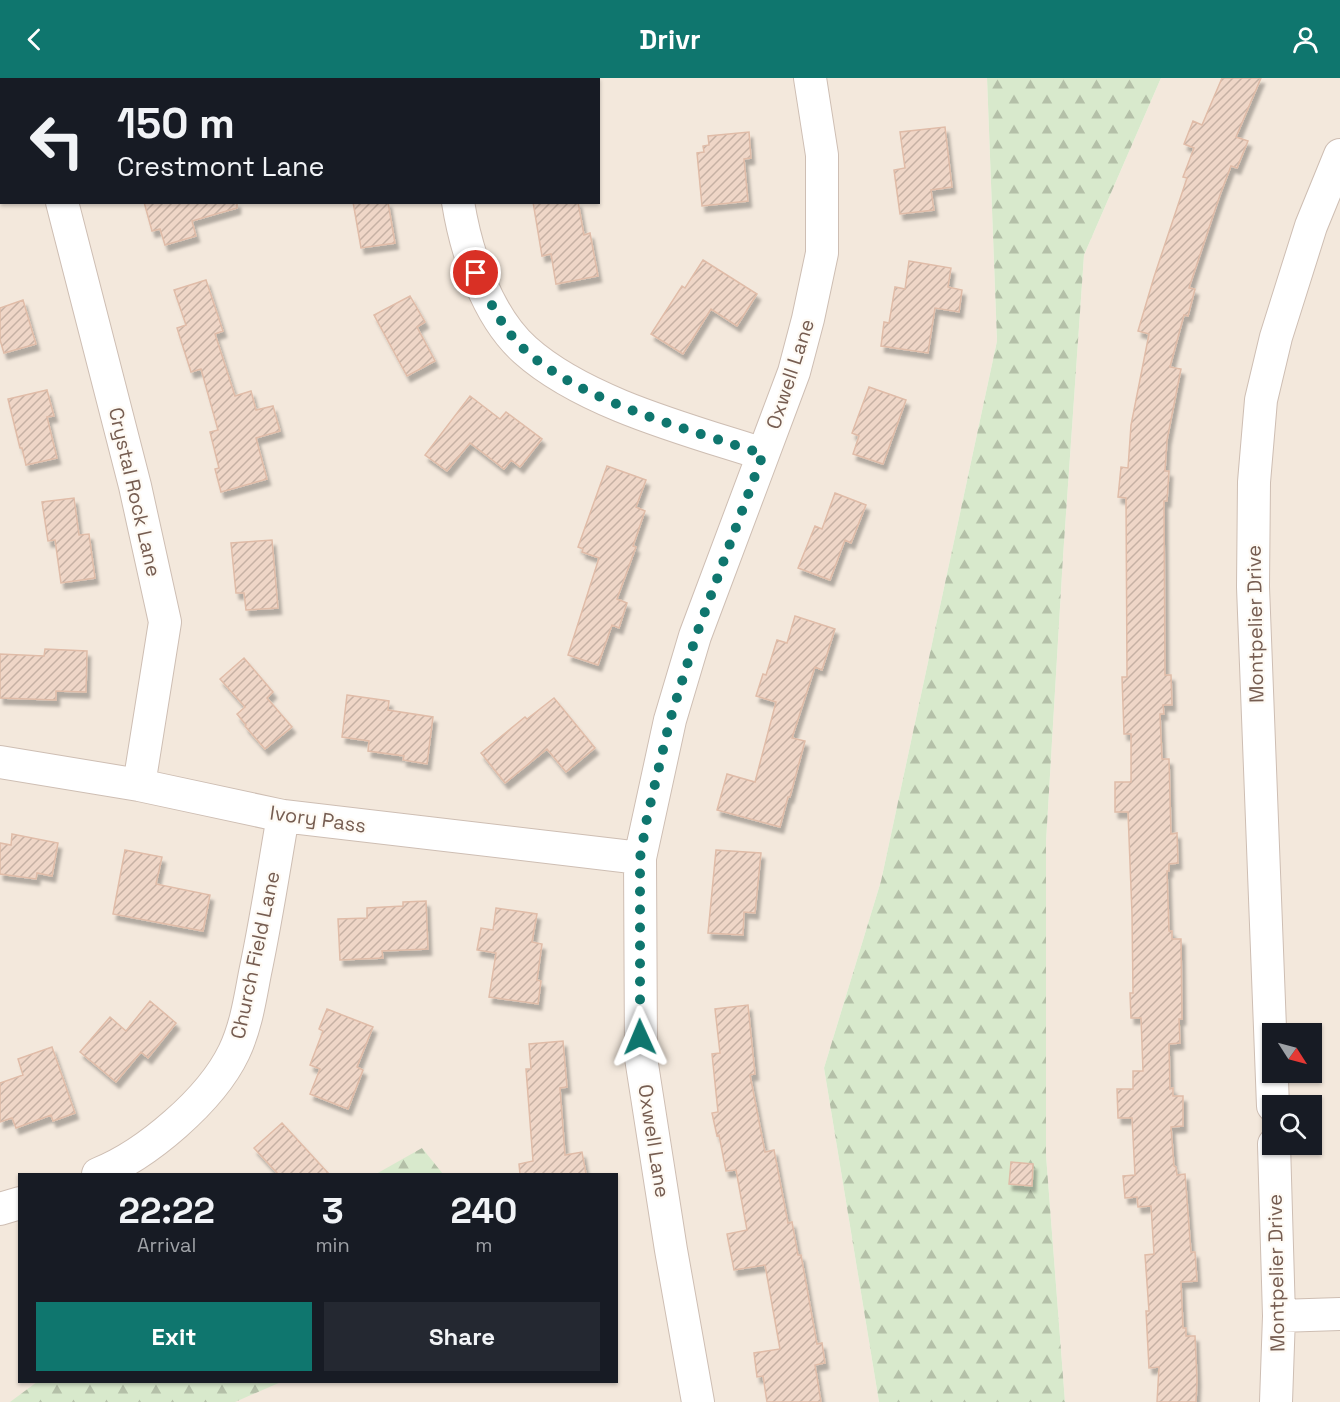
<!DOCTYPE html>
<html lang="en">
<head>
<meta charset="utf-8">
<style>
	body { margin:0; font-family:"Space Grotesk",sans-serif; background:#242831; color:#f1f3f6; height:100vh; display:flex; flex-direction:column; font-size:22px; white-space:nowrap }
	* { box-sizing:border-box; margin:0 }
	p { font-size:20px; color:#9ea1a6 }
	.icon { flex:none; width:33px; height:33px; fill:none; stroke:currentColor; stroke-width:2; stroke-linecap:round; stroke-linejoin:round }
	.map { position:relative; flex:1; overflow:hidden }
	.panel { position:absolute; left:18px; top:1095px; width:600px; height:210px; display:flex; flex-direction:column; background:#171b24; border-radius:0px; box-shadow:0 2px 4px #0004 }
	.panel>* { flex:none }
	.hud { position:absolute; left:0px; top:0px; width:600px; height:126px; box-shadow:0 2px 4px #0004; background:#171b24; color:#f1f3f6; overflow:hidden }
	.needle { width:39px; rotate:126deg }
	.fabs { position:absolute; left:1262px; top:945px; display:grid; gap:12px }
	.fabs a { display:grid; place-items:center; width:60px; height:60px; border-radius:0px; background:#171b24; box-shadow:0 2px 4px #0004; font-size:30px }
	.pin { position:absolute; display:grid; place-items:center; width:51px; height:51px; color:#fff; margin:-26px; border:3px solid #fff; border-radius:50%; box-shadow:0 2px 6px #0007 }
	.me { position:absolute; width:66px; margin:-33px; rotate:359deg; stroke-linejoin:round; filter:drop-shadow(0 0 4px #0008) }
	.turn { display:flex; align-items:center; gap:21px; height:126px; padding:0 18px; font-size:27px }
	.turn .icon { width:78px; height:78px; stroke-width:2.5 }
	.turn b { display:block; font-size:42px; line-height:51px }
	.eta { display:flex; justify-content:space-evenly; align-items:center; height:102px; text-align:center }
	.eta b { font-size:36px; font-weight:800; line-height:42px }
	.cta { display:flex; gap:12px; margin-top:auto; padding:12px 18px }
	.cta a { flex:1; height:69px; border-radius:0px; background:#0f766e; color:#fff; font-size:24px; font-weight:800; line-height:69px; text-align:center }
	.cta a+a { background:#242831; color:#f1f3f6 }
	header { display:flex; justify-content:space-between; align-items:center; height:78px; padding:0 18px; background:#0f766e; color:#fff; font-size:27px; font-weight:800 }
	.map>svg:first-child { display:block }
</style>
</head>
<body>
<header><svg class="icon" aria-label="back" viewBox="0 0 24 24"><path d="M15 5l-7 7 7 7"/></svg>Drivr<svg class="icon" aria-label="person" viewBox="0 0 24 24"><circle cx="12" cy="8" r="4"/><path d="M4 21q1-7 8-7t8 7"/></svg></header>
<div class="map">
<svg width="1340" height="1324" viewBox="0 0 1340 1324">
	<defs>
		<pattern id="forest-firs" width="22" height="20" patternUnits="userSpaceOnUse" patternTransform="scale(1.5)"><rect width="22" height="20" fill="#d8e9cc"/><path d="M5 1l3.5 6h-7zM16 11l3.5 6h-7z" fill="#b4c0a8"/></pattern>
		<pattern id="building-hatch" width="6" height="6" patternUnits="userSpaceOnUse" patternTransform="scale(1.5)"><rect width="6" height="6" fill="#efd6c7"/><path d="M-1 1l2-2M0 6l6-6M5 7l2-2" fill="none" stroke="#c6b1a4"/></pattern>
		<filter id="shadow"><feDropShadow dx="3.5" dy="6" stdDeviation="1.5" flood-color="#0004"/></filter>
	</defs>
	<rect width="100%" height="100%" fill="#fcf6ed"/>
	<!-- residential -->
	<path fill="#f3e8dc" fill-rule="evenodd" d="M0,0h987l10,263 -116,540 -57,187 55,334h-879zM2,2h596v122h-596zM20,1096h596v208h-596z
		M1161,0h179v1324h-275l-19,-247v-313l17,-285 21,-302zM1272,956h39v38h-39zM1272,1028h39v38h-39z"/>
	<!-- forest -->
	<path fill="url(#forest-firs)" d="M987,0h174l-77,177 -21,302 -17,285v313l19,247h-186l-55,-334 57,-187 116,-540z
		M422,1070l21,26h-67z
		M37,1304h244l-46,20h-225z"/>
	<!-- building -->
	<path fill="url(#building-hatch)" stroke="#e0bca8" stroke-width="1.5" filter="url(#shadow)" d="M1222,0h39l-25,59 12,4 -11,27 -6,-2 -11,29 -31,93 6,1 -7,27 -4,-1 -14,52 11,2 -14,71 -2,31h4l-2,30h-3l1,174h6l1,30h-9l1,9h-4l2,45h7l2,75 6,-1 1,30 -9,1v7h-2l2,60h3v8h9l1,80h-3l1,24 -11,1 1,45 3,-1v8h10v30l-12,1 3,39 2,1 1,8 8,-1 6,78h4l2,29 -16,1 2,46h3v8h9l2,44 -1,22h-39l2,-35 -10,1 -3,-57h3l-4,-56 9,-1 -3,-48 -13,1 -1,-10 -12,1 -2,-22 12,-1 -3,-57h-14l-1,-29h16v-18h10l-2,-53h-10l-1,-25h3l-1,-79 -4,-102h-13v-30h16v-48h-7l-2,-57h5l-1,-179 -8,-1 3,-30 7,1 3,-43 18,-91 -11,-3 16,-54 33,-99 -4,-1 11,-29 -10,-4 9,-23 9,4z
		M945,49l7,60 -21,3 3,20 -34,4 -6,-44 11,-2 -5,-36z
		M749,54l2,26 -7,1 4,42 -46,5 -5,-53 7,-1 -1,-6 6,-1 -1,-9z
		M144,124h93v6l-45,13 4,15 -31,9 -5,-16 -8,2z
		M353,124h35l7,41 -34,5z
		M533,124h45l6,33 6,-2 8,43 -42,8 -5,-30 -9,2z
		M703,182l54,34 -20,32 -26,-17 -28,45 -32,-20 31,-48 3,2z
		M909,183l42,7 -3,19 14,3 -3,22 -24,-4 -7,45 -47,-7 3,-24 5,1 6,-36 10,2z
		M206,202l17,51 -8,3 20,62 16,-5 5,19 17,-4 7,25 -24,7 11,41 -46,13 -6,-23 4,-1 -9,-36 8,-2 -17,-61 -10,3 -14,-44 9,-3 -12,-35z
		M410,218l15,26 -8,5 18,34 -28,15 -33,-61z
		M23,222l13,44 -32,9 -4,-13v-32z
		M869,309l37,13 -23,64 -30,-10 6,-18 -7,-3z
		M47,312l7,26 -7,1 10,41 -31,7 -4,-17h-2l-12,-49z
		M470,318l30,23 6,-7 36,27 -22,28 -9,-7 -7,9 -34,-26 -23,28 -22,-16z
		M607,388l39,14 -10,27 9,4 -12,35 3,1 -19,52 10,4 -8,25 -7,-3 -14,40 -30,-10 31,-97 -17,-6 1,-3 -5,-2z
		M835,415l31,12 -15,38 -6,-3 -15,40 -32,-12 17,-42 7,3z
		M74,420l5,37 10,-1 6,44 -34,5 -6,-43 -7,1 -6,-39z
		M272,462l6,68 -32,2 -2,-17h-8l-5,-50z
		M795,538l40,13 -13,41 -7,-3 -23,71 13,3 -15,56h-2l-8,30 -63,-17 10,-36 28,8 21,-80 -20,-6 7,-22 3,1 11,-35 10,3z
		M45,571l42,2 -1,41 -30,-1v9l-56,-2v-44l44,2z
		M244,580l29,34 -6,6 25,29 -27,22 -20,-23 1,-1 -9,-11 8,-7 -25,-28z
		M347,617l42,6 -1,9 45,7 -6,47 -24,-4 1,-4 -36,-5 1,-10 -27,-4z
		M554,620l41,50 -29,24 -19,-23 -42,34 -24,-30 44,-36 2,2z
		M12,756l46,9 -6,33 -15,-3 -1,6 -36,-5v-31l11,2z
		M125,772l37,7 -6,27 54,11 -7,36 -90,-17z
		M716,772l45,3 -6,60 -11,-1 -1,23 -35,-2z
		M426,823l2,48 -46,2 1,7 -43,2 -2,-41 29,-1v-10l36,-2v-4z
		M496,830l41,6 -5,28 10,2 -5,36 4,1 -3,23 -49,-7 7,-44 -19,-3 4,-22 12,2z
		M150,923l26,22 -28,35 -7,-6 -25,30 -36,-30 30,-35 16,14z
		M748,927l7,69 -5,1 15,77 9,-2 14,73 4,-1 6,33h3l16,89 5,-1 3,20 -10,2 6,37h-54l-4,-26 -6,1 -3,-24 26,-4 -15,-84 -31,5 -7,-36 20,-4 -11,-60 -10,1 -7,-36 -2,1 -5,-23 6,-1 -6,-58 8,-1 -5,-44z
		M327,931l46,18 -16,40 6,3 -15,39 -38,-15 10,-25 -10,-4 13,-34 -4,-2z
		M563,963l4,46 -7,1 5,67 17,-3 4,22h-66l-1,-10 14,-3 -7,-92h5l-2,-25z
		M52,969l23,66 -22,8 -2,-6 -35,13 -4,-10 -12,4v-39l23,-8 -5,-16z
		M282,1045l47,51h-51l-24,-26z
		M1011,1084l22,2 -1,22 -23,-2z"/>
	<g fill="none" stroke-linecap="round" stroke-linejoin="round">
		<!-- minor casing -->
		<g stroke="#cebeb3" stroke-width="34">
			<path id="minor" d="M37,0v2
				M439,0v2
				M62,124l73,284 30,136 -26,163
				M458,124c8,50 29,114 67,148 59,53 164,80 238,104
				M0,684l139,23 144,31 357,42
				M1273,1028l-20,-519 1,-105 7,-82 15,-63 35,-111 29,-71
				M1274,1066l5,172 -3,86
				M98,1096c48,-19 113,-74 136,-122 12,-25 16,-53 21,-79 11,-52 19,-105 28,-157
				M0,1131l20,-6
				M1279,1238l61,-2
				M698,1324l-27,-152 -30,-192 -1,-200 30,-138 25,-84 99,-264 14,-53 14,-66v-98l-12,-77"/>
		</g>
		<!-- minor -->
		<use href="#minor" stroke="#fff" stroke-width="32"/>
	</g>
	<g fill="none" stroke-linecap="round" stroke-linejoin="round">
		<!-- route -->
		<path stroke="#0f766e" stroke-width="10" stroke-dasharray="0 18" d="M476,195c13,27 26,56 49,77 56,52 166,80 238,104l-67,182 -26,84 -23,98 -7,40v179"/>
	</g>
	<g text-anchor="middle" stroke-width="4.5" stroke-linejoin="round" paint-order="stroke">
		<!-- street labels -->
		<g font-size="20" fill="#765d51" stroke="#fefaf4">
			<text transform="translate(790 296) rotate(-72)" y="7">Oxwell Lane</text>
			<text transform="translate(135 414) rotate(77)" y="7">Crystal Rock Lane</text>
			<text transform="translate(1255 546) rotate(-91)" y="7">Montpelier Drive</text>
			<text transform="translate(318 741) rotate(8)" y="7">Ivory Pass</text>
			<text transform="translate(255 877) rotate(-78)" y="7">Church Field Lane</text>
			<text transform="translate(654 1063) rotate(81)" y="7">Oxwell Lane</text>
			<text transform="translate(1276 1195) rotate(-91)" y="7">Montpelier Drive</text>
		</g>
	</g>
</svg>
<div class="fabs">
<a><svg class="needle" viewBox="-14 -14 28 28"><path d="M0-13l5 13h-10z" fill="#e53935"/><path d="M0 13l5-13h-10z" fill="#9ea1a6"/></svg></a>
<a><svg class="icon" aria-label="search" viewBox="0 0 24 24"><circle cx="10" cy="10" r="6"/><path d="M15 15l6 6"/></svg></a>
</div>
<div class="pin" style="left:476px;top:195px;background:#d93025"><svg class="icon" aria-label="arrive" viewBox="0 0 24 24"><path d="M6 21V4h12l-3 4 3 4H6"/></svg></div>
<svg class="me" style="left:640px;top:959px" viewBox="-20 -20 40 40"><path d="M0-17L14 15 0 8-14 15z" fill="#0f766e" stroke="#fff" stroke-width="4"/></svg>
<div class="hud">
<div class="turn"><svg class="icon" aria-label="left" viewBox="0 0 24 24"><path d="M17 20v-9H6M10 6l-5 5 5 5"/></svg><div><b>150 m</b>Crestmont Lane</div></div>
</div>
<section class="panel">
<div class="eta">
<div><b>22:22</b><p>Arrival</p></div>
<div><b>3</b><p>min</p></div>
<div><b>240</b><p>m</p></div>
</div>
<div class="cta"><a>Exit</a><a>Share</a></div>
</section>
</div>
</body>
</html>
